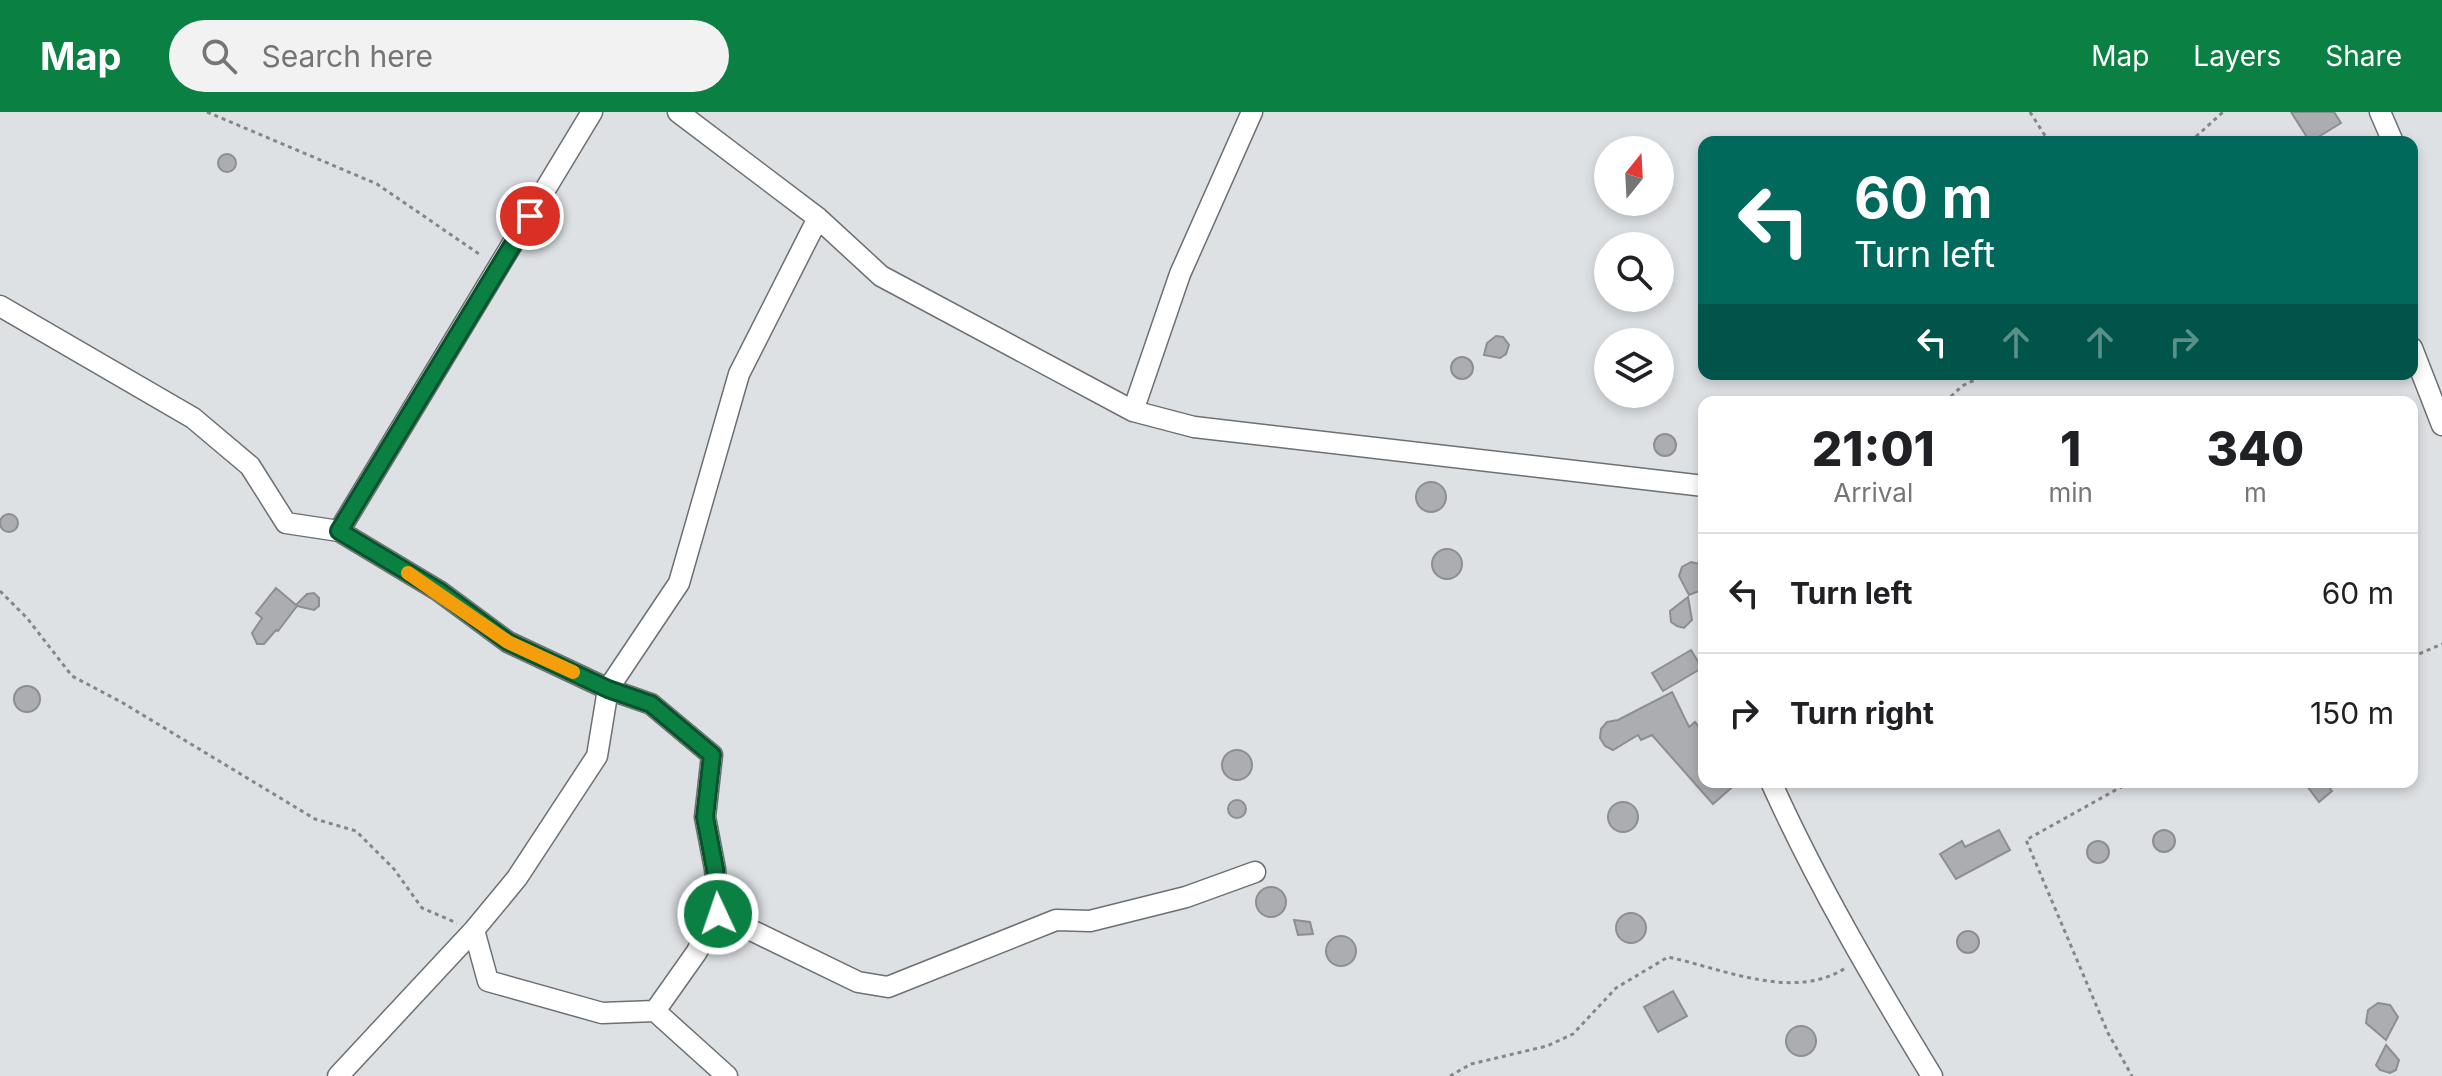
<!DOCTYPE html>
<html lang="en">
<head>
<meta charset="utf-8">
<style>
	body { margin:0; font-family:Inter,sans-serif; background:#f2f2f2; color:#202124; height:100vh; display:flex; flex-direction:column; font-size:30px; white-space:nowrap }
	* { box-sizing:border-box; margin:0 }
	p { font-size:26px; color:#757577 }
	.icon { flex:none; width:44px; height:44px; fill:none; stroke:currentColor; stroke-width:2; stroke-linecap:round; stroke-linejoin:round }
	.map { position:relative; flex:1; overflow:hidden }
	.side { position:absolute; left:1698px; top:284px; width:720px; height:392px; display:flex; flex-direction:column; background:#fff; border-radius:16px; box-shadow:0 4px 12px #0003 }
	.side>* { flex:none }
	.guide { position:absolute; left:1698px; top:24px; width:720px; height:244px; border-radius:16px; box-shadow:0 4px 12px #0003; background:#00695c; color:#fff; overflow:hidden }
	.needle { width:52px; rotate:18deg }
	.tools { position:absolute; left:1594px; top:24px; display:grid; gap:16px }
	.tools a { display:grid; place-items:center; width:80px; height:80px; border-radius:50%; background:#fff; box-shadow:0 4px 12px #0003; font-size:40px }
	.pin { position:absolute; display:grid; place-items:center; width:68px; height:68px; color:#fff; margin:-34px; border:4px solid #fff; border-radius:50%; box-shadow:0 2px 8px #0007 }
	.me { position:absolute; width:88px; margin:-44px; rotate:357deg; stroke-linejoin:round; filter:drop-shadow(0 0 6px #0008) }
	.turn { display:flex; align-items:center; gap:28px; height:168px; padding:0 24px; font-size:36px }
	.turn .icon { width:104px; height:104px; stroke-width:2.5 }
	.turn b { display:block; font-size:56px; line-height:68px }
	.lanes { display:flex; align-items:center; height:76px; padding:0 24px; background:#0003; justify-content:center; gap:40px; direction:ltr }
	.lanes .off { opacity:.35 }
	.eta { display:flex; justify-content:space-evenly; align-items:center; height:136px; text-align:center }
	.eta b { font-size:48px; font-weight:800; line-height:56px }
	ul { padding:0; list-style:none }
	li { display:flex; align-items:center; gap:24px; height:120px; padding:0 24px; border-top:2px solid #e0e0e0 }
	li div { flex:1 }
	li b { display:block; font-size:30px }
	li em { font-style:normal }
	header { display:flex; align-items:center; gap:48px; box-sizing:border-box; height:112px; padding:0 40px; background:#0b8043; color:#fff }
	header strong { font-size:38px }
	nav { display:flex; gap:44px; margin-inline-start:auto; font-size:28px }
	.search { width:560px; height:72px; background:#f2f2f2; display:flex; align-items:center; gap:20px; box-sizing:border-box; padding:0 28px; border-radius:44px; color:#757577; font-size:30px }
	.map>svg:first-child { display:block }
</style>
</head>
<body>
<header>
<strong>Map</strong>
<div class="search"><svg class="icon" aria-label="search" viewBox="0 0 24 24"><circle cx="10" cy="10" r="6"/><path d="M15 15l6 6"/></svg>Search here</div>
<nav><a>Map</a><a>Layers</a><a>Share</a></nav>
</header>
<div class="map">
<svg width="2442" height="964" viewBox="0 0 2442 964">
	<rect width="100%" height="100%" fill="#dee1e4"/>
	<!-- building -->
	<path fill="#abadb1" stroke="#8c8e92" stroke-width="2" d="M2291,0h43l7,11 -31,19z
		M218 51a9 9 0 1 1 18 0a9 9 0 1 1-18 0Z
		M1496,224l7,1 6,8 -3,9 -6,4 -16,-3 3,-12z
		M1451 256a11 11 0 1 1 22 0a11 11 0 1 1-22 0Z
		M1654 333a11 11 0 1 1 22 0a11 11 0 1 1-22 0Z
		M1416 385a15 15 0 1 1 30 0a15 15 0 1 1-30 0Z
		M0 411a9 9 0 1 1 18 0a9 9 0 1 1-18 0Z
		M1432 452a15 15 0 1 1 30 0a15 15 0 1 1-30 0Z
		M1691,450l13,3v24l-15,6 -10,-19 3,-9z
		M276,476l20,17 11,-11 7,-1 5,5v8l-5,4 -17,-4 -19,25 -2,-1 -12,14h-7l-5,-11 10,-15 -6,-5z
		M1688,485l4,23 -8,8 -7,-2 -6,-4 -1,-11z
		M1691,538l11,18 -39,23 -11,-18z
		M14 587a13 13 0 1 1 26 0a13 13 0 1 1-26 0Z
		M1672,580l17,35 6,-5 9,11v49h34l-25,22 -61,-69 -11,5 -3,-5 -25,15 -8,-4 -5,-8 1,-9 6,-7 11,-2z
		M1222 653a15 15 0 1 1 30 0a15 15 0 1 1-30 0Z
		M2304,670h21l7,9 -13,11z
		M1228 697a9 9 0 1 1 18 0a9 9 0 1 1-18 0Z
		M1608 705a15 15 0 1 1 30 0a15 15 0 1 1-30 0Z
		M2153 729a11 11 0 1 1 22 0a11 11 0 1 1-22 0Z
		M1999,718l11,20 -54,29 -16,-25 22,-13 3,6z
		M2087 740a11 11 0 1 1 22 0a11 11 0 1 1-22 0Z
		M1256 790a15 15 0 1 1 30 0a15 15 0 1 1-30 0Z
		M1616 816a15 15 0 1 1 30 0a15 15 0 1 1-30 0Z
		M1294,808l16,2 3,12 -15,1z
		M1957 830a11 11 0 1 1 22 0a11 11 0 1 1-22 0Z
		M1326 839a15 15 0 1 1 30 0a15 15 0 1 1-30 0Z
		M1673,879l14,25 -29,16 -14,-25z
		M2378,891l12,2 8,12 -12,23 -20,-17 2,-13z
		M1786 929a15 15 0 1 1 30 0a15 15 0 1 1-30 0Z
		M2386,933l13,15 -3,10 -6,3 -10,-3 -4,-5z"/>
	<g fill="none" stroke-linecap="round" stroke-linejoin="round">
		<!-- street casing -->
		<g stroke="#6d6f72" stroke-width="23">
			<path id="street" d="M678,0l140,106 63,58 252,135 61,16 510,59
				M2380,0l13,30
				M0,194l193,112 57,48 36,57 53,8 100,60 69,51 100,47 43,15 61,51 -7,62 10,52 3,45 -22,39 -41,58 -53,2 -114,-32 -14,-51
				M2412,236l30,77
				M1133,299l47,-137 72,-162
				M339,419l253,-419
				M1771,670c46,102 103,199 161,294
				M718,802l140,68 30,5 168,-67 34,1 96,-24 69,-25
				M655,899l72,65
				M338,964l136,-146 43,-52 80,-122 11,-67 71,-106 60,-209 79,-156"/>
		</g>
		<!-- path -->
		<path stroke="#848688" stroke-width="3" stroke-dasharray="4 4" stroke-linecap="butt" d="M207,0l170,72 105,72
			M2030,0l19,30
			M2190,30l33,-30
			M1945,290l17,-16 25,-12
			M0,479l27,27 45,58 51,27 192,116 41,12 38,38 28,39 35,15
			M2412,545l30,-13
			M2130,670l-104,58 82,193 24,43
			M1450,964l21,-12 76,-18 26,-12 43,-46 52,-31c56,12 127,45 179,10"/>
		<!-- street -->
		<use href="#street" stroke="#fff" stroke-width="20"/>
	</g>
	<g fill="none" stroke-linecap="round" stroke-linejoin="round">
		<!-- route casing -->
		<g stroke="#07532c" stroke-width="20">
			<path id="route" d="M530,104l-191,315 100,60 69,51 100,47 43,15 61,51 -7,62 10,52 3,45"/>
		</g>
		<!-- route -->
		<use href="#route" stroke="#0b8043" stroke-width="14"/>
		<!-- slow -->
		<path stroke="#f59e0b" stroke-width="14" d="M408,461l100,69 65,30"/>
	</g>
</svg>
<div class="tools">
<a><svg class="needle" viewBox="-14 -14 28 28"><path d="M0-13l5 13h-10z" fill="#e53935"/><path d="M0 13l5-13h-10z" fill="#757577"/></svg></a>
<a><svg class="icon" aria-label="search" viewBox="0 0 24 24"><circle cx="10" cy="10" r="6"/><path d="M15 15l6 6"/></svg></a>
<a><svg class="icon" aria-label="layers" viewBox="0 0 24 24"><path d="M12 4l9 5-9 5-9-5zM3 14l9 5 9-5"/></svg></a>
</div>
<div class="pin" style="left:530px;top:104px;background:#d93025"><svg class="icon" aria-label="arrive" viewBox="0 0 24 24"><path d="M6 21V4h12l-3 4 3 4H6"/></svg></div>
<svg class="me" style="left:718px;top:802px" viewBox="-20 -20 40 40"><circle r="17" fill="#0b8043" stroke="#fff" stroke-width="3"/><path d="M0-11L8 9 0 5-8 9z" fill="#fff"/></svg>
<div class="guide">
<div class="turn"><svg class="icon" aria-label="left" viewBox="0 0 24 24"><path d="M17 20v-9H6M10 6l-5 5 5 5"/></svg><div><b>60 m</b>Turn left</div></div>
<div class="lanes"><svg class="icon" aria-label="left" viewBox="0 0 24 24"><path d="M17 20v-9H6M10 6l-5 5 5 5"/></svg><svg class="icon off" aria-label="ahead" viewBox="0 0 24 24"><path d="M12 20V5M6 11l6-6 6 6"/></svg><svg class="icon off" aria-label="ahead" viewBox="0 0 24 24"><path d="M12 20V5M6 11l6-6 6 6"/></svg><svg class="icon off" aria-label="right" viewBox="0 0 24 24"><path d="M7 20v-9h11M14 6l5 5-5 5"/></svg></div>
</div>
<section class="side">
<div class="eta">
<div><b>21:01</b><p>Arrival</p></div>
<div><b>1</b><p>min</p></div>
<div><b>340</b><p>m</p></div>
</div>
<ul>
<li><svg class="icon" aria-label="left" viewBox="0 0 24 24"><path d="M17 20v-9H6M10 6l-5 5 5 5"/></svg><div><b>Turn left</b></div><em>60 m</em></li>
<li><svg class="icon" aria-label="right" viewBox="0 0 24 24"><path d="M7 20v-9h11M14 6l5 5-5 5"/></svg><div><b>Turn right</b></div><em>150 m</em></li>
</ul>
</section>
</div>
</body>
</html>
